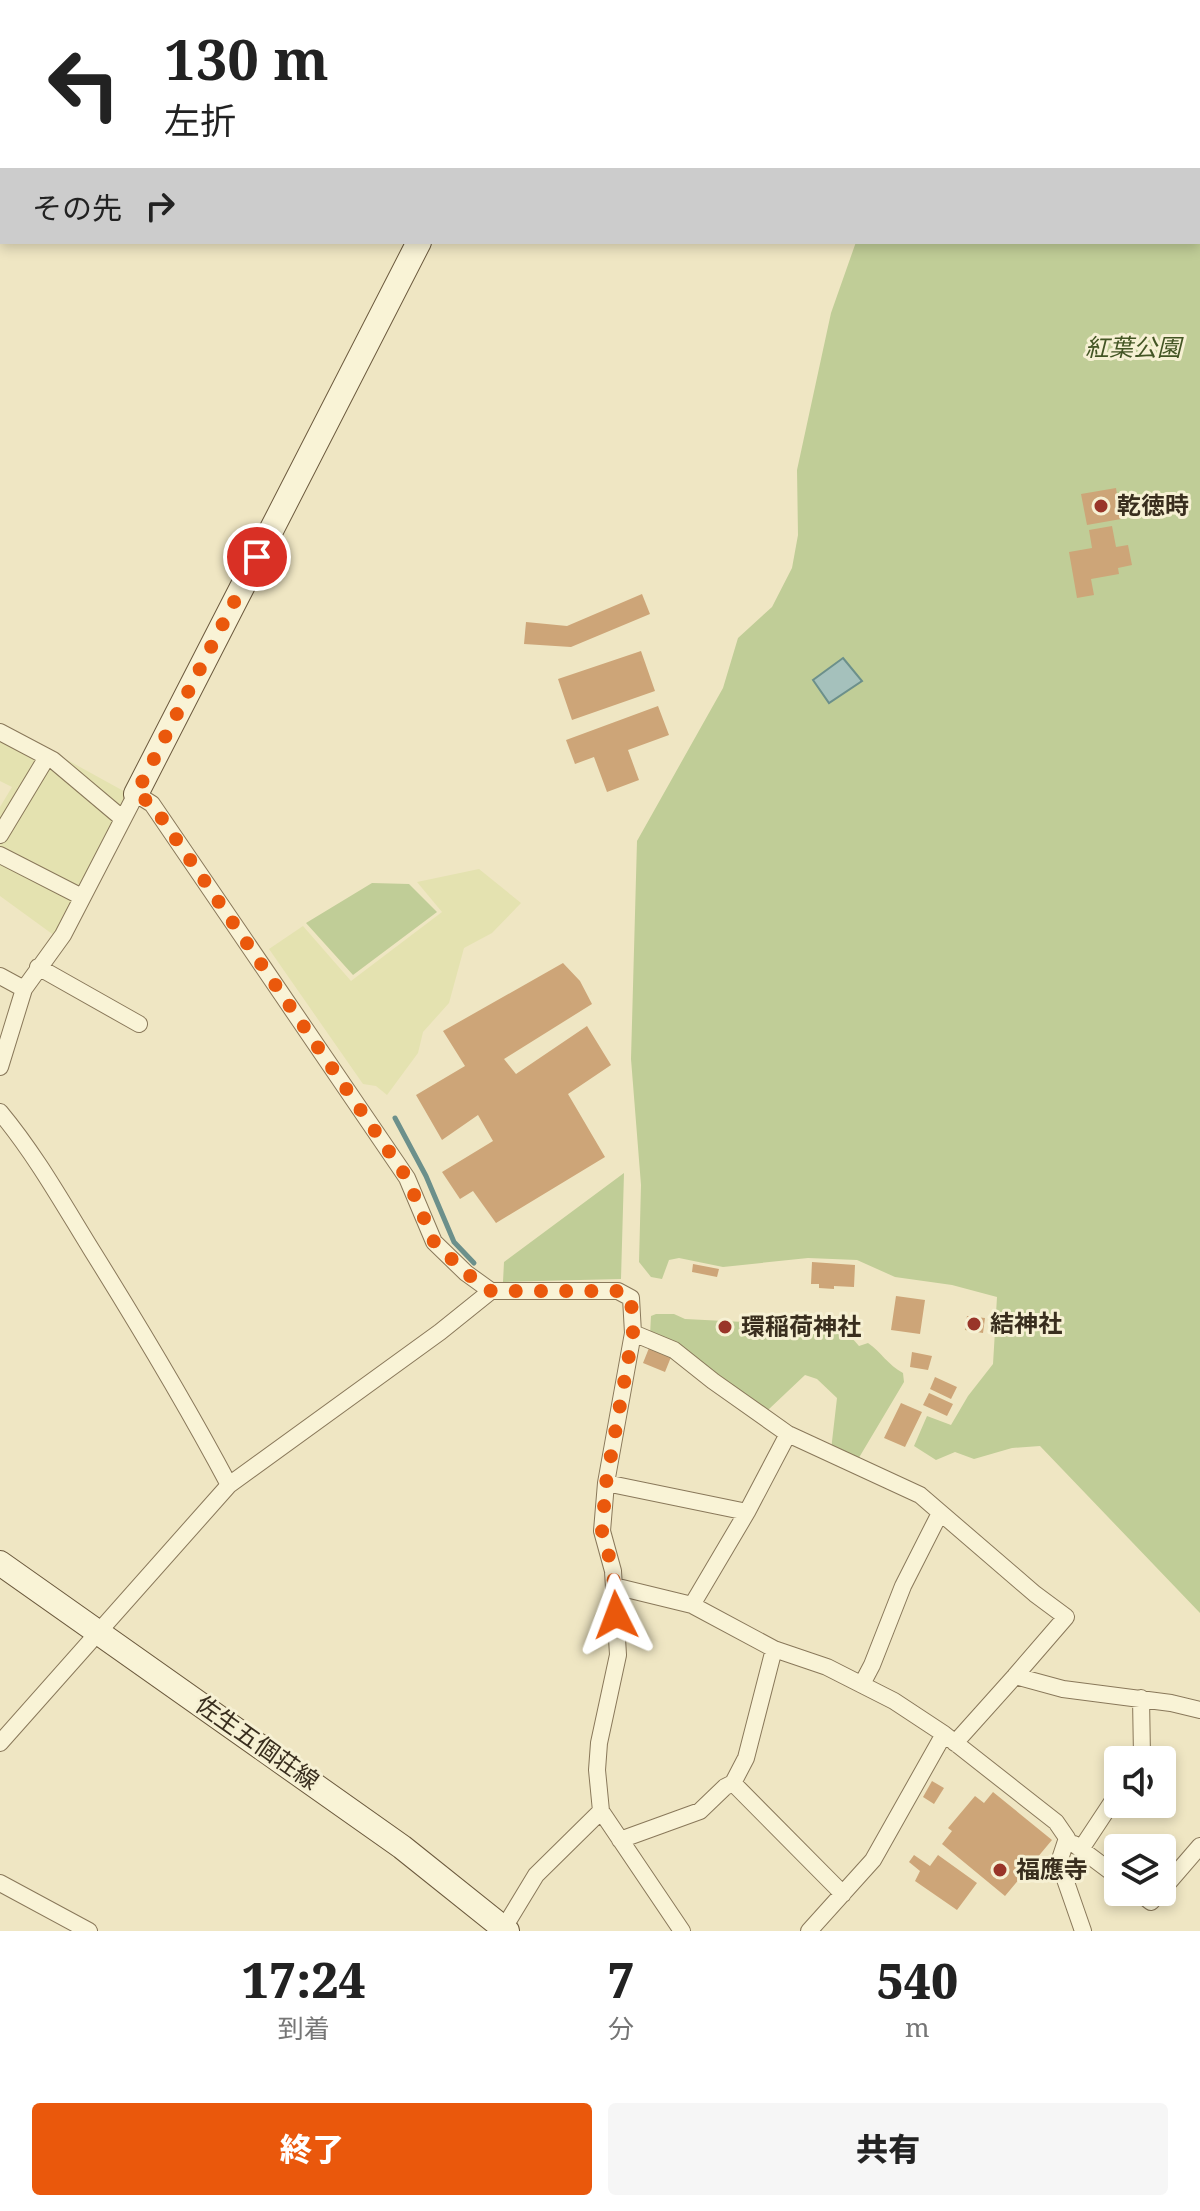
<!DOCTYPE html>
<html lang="ja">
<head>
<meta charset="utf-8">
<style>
	body { margin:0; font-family:"Noto Serif","Noto Sans JP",serif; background:#f6f6f6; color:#222; height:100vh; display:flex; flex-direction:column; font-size:30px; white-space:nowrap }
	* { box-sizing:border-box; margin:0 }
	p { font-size:26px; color:#767676 }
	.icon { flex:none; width:44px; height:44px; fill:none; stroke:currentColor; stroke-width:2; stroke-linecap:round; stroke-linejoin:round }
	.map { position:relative; height:1931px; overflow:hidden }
	.details { display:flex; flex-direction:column; background:#fff; flex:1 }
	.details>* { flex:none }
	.guide { position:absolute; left:0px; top:0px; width:1200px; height:244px; box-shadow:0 4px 12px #0003; background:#fff; color:#222; overflow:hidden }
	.buttons { position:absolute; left:1104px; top:1746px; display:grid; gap:16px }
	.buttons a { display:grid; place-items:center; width:72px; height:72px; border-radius:8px; background:#fff; box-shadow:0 4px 12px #0003; font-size:40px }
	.pin { position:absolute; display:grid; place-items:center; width:68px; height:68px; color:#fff; margin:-34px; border:4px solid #fff; border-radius:50%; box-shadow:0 2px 8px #0007 }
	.me { position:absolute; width:88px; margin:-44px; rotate:357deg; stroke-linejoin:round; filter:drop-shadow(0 0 6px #0008) }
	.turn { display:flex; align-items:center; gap:28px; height:168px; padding:0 32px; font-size:36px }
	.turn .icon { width:104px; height:104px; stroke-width:2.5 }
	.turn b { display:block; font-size:56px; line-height:68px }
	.then { display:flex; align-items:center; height:76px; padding:0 32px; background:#0003; gap:16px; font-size:30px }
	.eta { display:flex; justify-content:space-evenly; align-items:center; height:136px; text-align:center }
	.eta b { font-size:48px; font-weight:800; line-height:56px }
	.primary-button { display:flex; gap:16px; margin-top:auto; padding:16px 32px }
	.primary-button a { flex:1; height:92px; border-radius:8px; background:#ea580c; color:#fff; font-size:32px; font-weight:800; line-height:92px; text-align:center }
	.primary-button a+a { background:#f6f6f6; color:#222 }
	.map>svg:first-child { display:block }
</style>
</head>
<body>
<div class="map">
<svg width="1200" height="1931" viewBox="0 0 1200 1931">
	<rect width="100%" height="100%" fill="#efe6c3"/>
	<!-- farmland -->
	<path fill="#e4e2b0" d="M0,723l129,71 -74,142 -55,-40v-89l12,-20 -12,-6z
		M479,869l42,34 -29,30 -28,15 -15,55 -26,29 -5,21 -31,42 -11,-9 -13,-2 -94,-135 34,-23 48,55 91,-69 -25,-30z"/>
	<!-- green -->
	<path fill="#c0cd97" d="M902,0h298v1613l-160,-167 -28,2 -38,11 -19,-7 -19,8 -22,-14 13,-30 24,9 17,-29 25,-32 4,-67 -45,-12 -57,-8 -38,-17 -49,-2 -85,9 -44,-9 -10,2 -7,19 -11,-2 -12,-15 2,-77 -10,-126 6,-218 86,-153 15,-50 34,-31 20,-39 6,-33 -1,-65 34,-157 25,-71h342v-240z
		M372,883l37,1 28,28 -84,63 -47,-52z
		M624,1173l-3,106 -118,3 1,-20z
		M656,1314h18l11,5 117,6c22,-7 43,3 57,21l9,-3c13,9 20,22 35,30l1,9 -47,79 -26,-11 6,-52 -20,-19 -12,-4 -37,35 -118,-75 1,-19z"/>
	<!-- water -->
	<path fill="#a5c1bc" stroke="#6c908b" stroke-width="2" d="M843,658l19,23 -33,22 -16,-23z"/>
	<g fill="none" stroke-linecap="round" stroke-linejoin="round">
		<!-- stream -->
		<path stroke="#6c908b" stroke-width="5" d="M395,1118l31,58 28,66 20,21"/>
	</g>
	<!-- building -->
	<path fill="#cda578" d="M1116,488l5,31 -34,6 -6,-31z
		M1112,526l4,21 12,-2 4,20 -14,3 1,6 -28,5 3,16 -17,3 -8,-46 23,-4 -3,-18z
		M642,594l8,20 -79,33 -47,-3 2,-22 41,4z
		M641,651l14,40 -83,29 -14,-41z
		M658,706l11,29 -41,15 11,30 -32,12 -13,-35 -19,7 -9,-24z
		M563,963l17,18 12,23 -88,55 12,15 71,-48 24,39 -43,29 37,63 -109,66 -23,-32 -13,8 -18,-27 51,-31 -15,-26 -36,25 -26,-45 49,-29 -22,-35z
		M812,1262l43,3 -1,22 -20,-1v3l-15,-1v-4h-8z
		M693,1264l26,5 -2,8 -25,-5z
		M896,1296l29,4 -5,34 -29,-4z
		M967,1316l18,2 -2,15 -18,-3z
		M649,1348l22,9 -6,15 -22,-9z
		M912,1352l20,4 -4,14 -18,-3z
		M935,1377l22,10 -6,12 -21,-10z
		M929,1393l24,11 -6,12 -24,-11z
		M901,1403l21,9 -17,35 -21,-9z
		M932,1781l12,7 -10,16 -11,-7z
		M993,1792l59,48 -47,56 -63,-52 10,-13 -4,-3 27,-32 9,7z
		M914,1855l16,11 8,-11 39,28 -20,27 -42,-29 5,-10 -11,-9z"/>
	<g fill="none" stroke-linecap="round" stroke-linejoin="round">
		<!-- street casing -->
		<g stroke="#89785a" stroke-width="18">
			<path id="street" d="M428,0l3,2
				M454,2l2,-2
				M0,732l53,28 70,59
				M0,835l47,-78
				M0,855l82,42
				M38,967l101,57
				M0,976l24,13
				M0,1067l24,-78 39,-54 73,-141 16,10 255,374 27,64 32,31 25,18h127l13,7 2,35 -27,150 -4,48 11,40 5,84 -19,88 -2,27 4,41 81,120
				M0,1112c35,42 62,90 91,137 48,77 95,155 138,236
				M633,1333l41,17 39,31 75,53 132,61 115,99 31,23 -51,59
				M606,1483l141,29 -55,93
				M747,1512l41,-78
				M614,1586l78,19 82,44 53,18 67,34 50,33 112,88 11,16 -8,24 24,69
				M862,1684l10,-19 31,-79 37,-73
				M0,1743l229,-258 211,-153 51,-41
				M955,1743l60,-67 48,13 108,14 29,7
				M1140,1760l2,-4 -1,-58
				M733,1783l13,-25 28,-109
				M620,1840l80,-29 25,-24 8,-4 110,111
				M1074,1844l44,33
				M1081,1849l37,-56
				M0,1883l89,48
				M1162,1890l38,-44
				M1138,1892l13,10 9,-10
				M502,1931l34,-56 65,-64
				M809,1931l64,-71 71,-126"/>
		</g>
		<!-- secondary casing -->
		<g stroke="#6b593d" stroke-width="26">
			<path id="secondary" d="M539,2l1,-2
				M136,794l283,-552
				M0,1563l402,284 105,84"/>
		</g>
		<!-- street -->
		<use href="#street" stroke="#f9f3d6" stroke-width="16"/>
		<!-- secondary -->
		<use href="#secondary" stroke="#f9f3d6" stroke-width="24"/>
	</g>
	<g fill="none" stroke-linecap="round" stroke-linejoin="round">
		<!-- route -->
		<path stroke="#ea580c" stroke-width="14" stroke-dasharray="0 25.2" d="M257,557l-121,237 16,10 255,374 27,64 32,31 25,18h127l13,7 2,35 -27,150 -4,48 11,40 3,44"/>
	</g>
	<!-- markers -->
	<g fill="#993529" stroke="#f6f0d3" stroke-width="3">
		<circle cx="1101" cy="506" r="8"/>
		<circle cx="974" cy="1324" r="8"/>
		<circle cx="725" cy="1327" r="8"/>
		<circle cx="1000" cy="1870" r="8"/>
	</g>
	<g text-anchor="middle" stroke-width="6" stroke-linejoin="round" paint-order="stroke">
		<!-- park labels -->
		<g font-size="24" font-style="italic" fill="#435524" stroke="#f6f0d3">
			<text x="1133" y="356">紅葉公園</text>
		</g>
		<!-- poi labels -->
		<g font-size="24" font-weight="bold" fill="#392e1e" stroke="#f6f0d3" text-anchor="start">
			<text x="1117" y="514">乾徳時</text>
			<text x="990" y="1332">結神社</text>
			<text x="741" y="1335">環稲荷神社</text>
			<text x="1016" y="1878">福應寺</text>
		</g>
		<!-- street labels -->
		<g font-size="24" fill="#392e1e" stroke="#f6f0d3">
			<text transform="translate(257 1743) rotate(35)" y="8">佐生五個荘線</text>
		</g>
	</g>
</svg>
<div class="buttons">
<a><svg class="icon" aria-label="sound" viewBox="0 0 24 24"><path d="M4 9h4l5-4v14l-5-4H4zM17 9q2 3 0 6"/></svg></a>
<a><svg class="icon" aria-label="layers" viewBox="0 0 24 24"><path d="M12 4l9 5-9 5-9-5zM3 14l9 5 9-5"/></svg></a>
</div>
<div class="pin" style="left:257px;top:557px;background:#d93025"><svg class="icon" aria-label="arrive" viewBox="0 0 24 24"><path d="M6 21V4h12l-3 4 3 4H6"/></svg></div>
<svg class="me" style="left:616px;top:1615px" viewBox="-20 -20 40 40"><path d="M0-17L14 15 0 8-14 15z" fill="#ea580c" stroke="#fff" stroke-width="4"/></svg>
<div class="guide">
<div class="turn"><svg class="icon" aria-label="left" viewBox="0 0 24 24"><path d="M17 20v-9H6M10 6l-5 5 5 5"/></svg><div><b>130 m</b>左折</div></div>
<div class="then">その先<svg class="icon" aria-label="right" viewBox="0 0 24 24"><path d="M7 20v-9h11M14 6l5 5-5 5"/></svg></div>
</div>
</div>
<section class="details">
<div class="eta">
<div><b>17:24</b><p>到着</p></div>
<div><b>7</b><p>分</p></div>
<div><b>540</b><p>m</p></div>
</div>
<div class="primary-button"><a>終了</a><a>共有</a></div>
</section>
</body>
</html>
